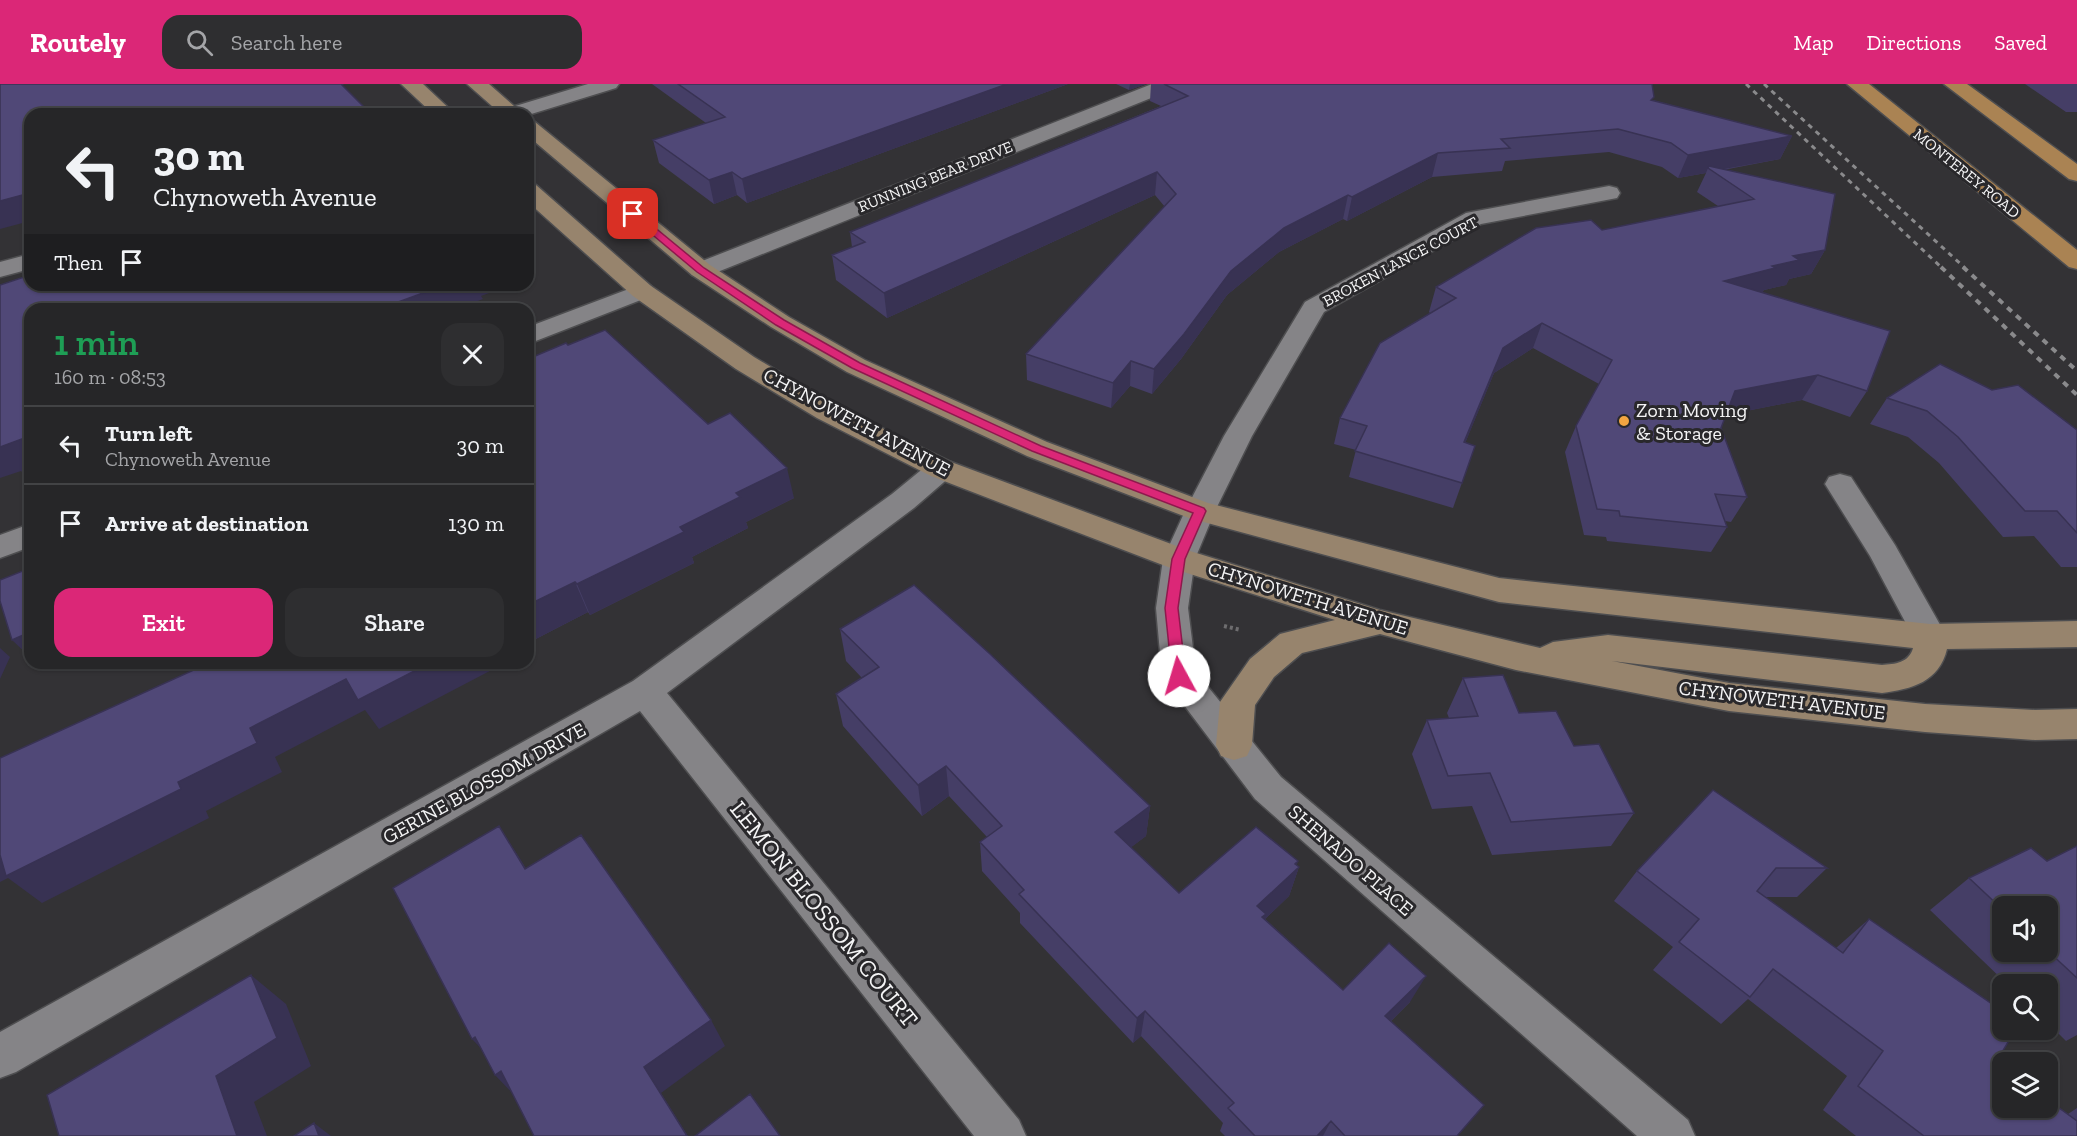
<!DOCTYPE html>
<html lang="en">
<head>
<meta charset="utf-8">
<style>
	body { margin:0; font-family:"Zilla Slab",serif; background:#2e2e30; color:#f1f3f6; height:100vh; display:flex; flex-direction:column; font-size:22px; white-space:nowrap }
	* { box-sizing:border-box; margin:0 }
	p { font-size:20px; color:#a4a5a8 }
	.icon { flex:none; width:33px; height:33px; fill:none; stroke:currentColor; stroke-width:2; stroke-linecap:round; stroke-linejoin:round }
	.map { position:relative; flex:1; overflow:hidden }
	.drawer { position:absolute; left:24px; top:219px; width:510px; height:366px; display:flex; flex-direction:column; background:#262628; border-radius:18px; box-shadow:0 2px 4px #0004,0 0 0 2px #424345 }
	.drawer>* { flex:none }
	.guide { position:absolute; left:24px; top:24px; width:510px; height:183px; border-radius:18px; box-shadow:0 2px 4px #0004,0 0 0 2px #424345; background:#262628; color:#f1f3f6; overflow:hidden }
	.tools { position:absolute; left:1992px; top:812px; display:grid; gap:12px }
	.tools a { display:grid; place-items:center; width:66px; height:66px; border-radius:12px; background:#262628; box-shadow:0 2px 4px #0004,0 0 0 2px #424345; font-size:30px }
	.pin { position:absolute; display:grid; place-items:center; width:51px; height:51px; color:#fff; margin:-26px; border-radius:12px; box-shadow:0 3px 9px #0006 }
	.me { position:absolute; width:66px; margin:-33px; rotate:354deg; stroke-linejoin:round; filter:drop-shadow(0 0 4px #0008) }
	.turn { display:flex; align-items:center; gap:21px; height:126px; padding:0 30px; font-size:27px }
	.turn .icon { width:78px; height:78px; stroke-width:2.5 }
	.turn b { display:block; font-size:42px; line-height:51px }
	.then { display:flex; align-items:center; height:57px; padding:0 30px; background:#0003; gap:12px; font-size:22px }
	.round { display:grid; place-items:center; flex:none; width:63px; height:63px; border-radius:18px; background:#2e2e30 }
	.summary { display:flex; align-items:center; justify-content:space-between; height:102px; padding:0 30px }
	h1 { font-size:36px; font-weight:600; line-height:45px; color:#1e9e55 }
	.cta { display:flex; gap:12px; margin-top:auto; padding:12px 30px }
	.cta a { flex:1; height:69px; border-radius:18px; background:#db2777; color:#fff; font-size:24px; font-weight:600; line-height:69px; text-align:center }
	.cta a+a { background:#2e2e30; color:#f1f3f6 }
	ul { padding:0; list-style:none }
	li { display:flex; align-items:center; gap:18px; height:78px; padding:0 30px; border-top:2px solid #424345 }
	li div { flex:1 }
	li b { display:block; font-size:22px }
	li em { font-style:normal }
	header { display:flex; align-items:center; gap:36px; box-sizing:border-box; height:84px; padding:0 30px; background:#db2777; color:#fff }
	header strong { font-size:28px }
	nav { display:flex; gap:33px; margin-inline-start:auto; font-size:21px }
	.search { width:420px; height:54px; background:#2e2e30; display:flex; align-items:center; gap:15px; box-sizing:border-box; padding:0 21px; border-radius:18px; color:#a4a5a8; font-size:22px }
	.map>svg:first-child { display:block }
</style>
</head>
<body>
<header>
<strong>Routely</strong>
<div class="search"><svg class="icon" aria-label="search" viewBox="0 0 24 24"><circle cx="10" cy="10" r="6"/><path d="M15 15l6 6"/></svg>Search here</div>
<nav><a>Map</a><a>Directions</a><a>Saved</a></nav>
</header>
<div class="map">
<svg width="2077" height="1052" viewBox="0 0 2077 1052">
	<rect width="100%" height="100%" fill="#333235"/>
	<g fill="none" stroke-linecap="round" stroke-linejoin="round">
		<!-- street casing -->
		<g stroke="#4e4e50" stroke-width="3">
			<path id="street" d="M588,0h31l-3,4 -88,27 -29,-1 3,-4z
				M1152,0h27l-3,4 -466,187 -9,2 -9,-2 -3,-5 3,-5z
				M1609,102l8,2 3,5 -3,5 -136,26 -157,88 -72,124 -37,75 -20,48 -7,49 8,64 85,105 407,343 7,16h-58l-382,-337 -93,-123 -6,-68 7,-49 22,-48 39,-75 81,-134 161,-89z
				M30,170v15l-30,8v-15z
				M642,200l9,2 3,5 -3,5 -123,48v-17z
				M941,375l10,3 5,7 -5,7 -37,32 -247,185 352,427 7,16h-52l-334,-425 -624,361 -16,6v-46l633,-351 259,-187 39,-32z
				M1840,390l11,3 44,68 52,92 -5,9 -12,4 -12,-4 -48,-90 -45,-72 4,-7z
				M30,440v23l-30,11v-23z"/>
		</g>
		<!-- secondary casing -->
		<g stroke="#4e4e50" stroke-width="3">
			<path id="secondary" d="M401,0h22l32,30h-22z
				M467,0h22l34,30h-22z
				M528,36l7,2 175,143 79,52 76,43 182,82 161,61 291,75 431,46 147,-3v26l-130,2c-8,33 -35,40 -65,44l-270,-32 117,22 196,21 110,6 42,-1v30l-42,1 -110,-8 -196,-21 -213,-41 -136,-36 -78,19 -28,24 -19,28 -3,40 -5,11 -13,4 -13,-4 -5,-11 4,-43 30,-43 30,-25 55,-14 -167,-53 -237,-91 -114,-58 -81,-49 -103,-73 -105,-94v-19l8,2 115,101 103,71 83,49 114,56 239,89 190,59 160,38 13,-6 55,-7 274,30c13,-1 27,-2 31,-17l-414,-46 -310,-84 -162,-62 -180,-84 -76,-45 -79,-52 -164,-139z"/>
		</g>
		<!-- primary casing -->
		<g stroke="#4e4e50" stroke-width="3">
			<path id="primary" d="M1847,0h22l208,166v19l-8,-2z
				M1944,0h23l110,80v17l-8,-2z"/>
		</g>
		<!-- path -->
		<path stroke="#6e6d6f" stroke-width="4" stroke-dasharray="3 3" stroke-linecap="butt" d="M1224,542l17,4"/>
		<!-- street -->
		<use href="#street" fill="#858487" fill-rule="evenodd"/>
		<!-- secondary -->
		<use href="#secondary" fill="#97846d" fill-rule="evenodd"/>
		<!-- primary -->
		<use href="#primary" fill="#aa8353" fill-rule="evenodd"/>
		<!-- rail-far1 -->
		<path stroke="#8a8a8c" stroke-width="3" stroke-dasharray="5 5" stroke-linecap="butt" d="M1746,0l196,184
			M1764,0l201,184"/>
		<!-- rail -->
		<path stroke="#8a8a8c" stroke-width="4" stroke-dasharray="6 6" stroke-linecap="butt" d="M1941,183l136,128
			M1963,183l114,104"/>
	</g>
	<!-- wall -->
	<path fill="#453e66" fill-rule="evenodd" d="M652,0h416l-321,119 -10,-8 -23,9 -55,-41 -6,-23 53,-17z
		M1116,0h30l-17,6z
		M1151,0h501v16l140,36 -12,23 -57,11 102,80 -14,24 -22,5 -3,6 -22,5 -2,2 105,99 -17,26 -48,-17 -76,15 -5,13 26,69 -16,25 -6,-1 2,6 -16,25 -104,-11 -1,-4 -22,-2 -19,-83 11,-26 23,-42 -66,-36 -39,25 -29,70 10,3 -22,62 -104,-31 7,-27 -22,-6 6,-26 90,-105 -1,-1 7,-25 166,-57 116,-24 -21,-14 9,-19 -28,5 -16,-11 -53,-15 -104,9 -3,10 -70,6 -85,44 -4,-2 -64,33 -52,43 -46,64 -29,35 -22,-8 -19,22 -84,-28 -1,-26 139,-147 -10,-12 -268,123 -51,-38 -4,-25 20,-8 -2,-15 311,-126 -11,-5z
		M2025,0h52v28h-11z
		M568,261l140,79 86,74 -48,24 2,6 -56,29 2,6 -104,52 -2,-3 -60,31z
		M1992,306l85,40v137h-16l-27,-31 -31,1 -64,-74 -31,-26 -38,-13 17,-26z
		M840,545l310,177 -4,30 -15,11 48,46 118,-28 2,2 -10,29 -24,23 78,71 67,12 -19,19 66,115h-232l-5,-5 3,-8 -82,-87 -8,7 -113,-120v-10l-38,-42 -2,-29 7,-5 -38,-41 -27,20 -79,-90 -7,-32 26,-16 -16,-17z
		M1463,594l111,68 60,67 -23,33 -119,9 -20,-49 -40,3 -20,-55 15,-34 22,-2 -2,-5z
		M1713,706l114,78 -30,29h-32l71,51 33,-29 127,143 72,52 9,-6v28h-221l-33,-26 24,-34 -99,-77 -27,25 -68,-54 20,-23 -59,-46 23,-30z
		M2077,762v189l-11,6 -18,-18v-39h-41l-77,-74 39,-32 78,-17zM2002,822l46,45h-46z"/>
	<!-- shaded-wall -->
	<path fill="#383253" d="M1007,0h61l-321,119 -5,-24z
		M1130,0h16l-17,6z
		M1792,52l-12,23 -67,12 -5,-3 -2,5 -28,5 10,-23z
		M1438,69l-6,24 -85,44 5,-24z
		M732,88l5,23 -23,9 -5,-24z
		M1157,88l-2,23 -268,123 -3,-25z
		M30,109v28l-30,8v-28z
		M1348,111l-5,24 -64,33 -52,43 -46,64 -29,35 2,-25 77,-98 53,-43z
		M1825,166l-14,24 -22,5 -3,6 -22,5 -2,3 -38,-12 48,-15 21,-10z
		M445,201h66l-30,11 2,3 -26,10h-78z
		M1542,239l-9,25 -39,25 -39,95 9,-26 39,-94z
		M1131,277l-1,25 -19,22 2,-25z
		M1818,291l-16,25 -81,16 14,-25z
		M30,352v33l-8,3 -1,-1 -21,7v-32z
		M787,384l7,30 -48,24 2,6 -56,29 2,6 -104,52 -13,-31 159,-91z
		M575,498l13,30 -60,31v-38z
		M30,548v25l-18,-17z
		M0,564l10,9 -10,22z
		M36,579h23l-16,7z
		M430,579h75l-126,66 -14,-19 -90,47 7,15 -76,39 3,7 -167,85 -34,-25 -8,4v-40l250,-114 96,-49z
		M946,682l3,30 -27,20 -4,-31z
		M1150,722l-4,30 -34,26 3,-30z
		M499,742l20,31 26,42 -20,-30z
		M1298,777l-3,10 4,-4 -10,29 -25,24 -7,22v-36z
		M251,891l35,29 25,62 -57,36 13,34h-30l-21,-60z
		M1426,892l-16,26 -39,39 14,-25z
		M1145,927l-4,25 -8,7 4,-25z
		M711,936l14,26 -64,47 27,43h-1l-43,-69z
		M475,953l22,28 -25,-26z
		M501,987l18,29 -24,-25z
		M1331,1037l-8,15h-6z
		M314,1039l17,13h-12z"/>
	<!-- building -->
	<path fill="#504877" stroke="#383253" stroke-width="1.5" d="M0,0h343l-1,1 29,29h-341v79l-30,8z
		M678,0h329l-265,95 -10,-7 -23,8 -56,-40 72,-23z
		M1164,0h488l2,13 -3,3 141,36 -104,19 -17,-12 -53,-14 -117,10 9,9 -72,5 -86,44 -4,-2 -64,33 -53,43 -47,63 -30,35 -23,-8 -18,22 -87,-29 150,-160 -19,-22 -273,121 -52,-38 33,-13 -15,-10 338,-136z
		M1709,82l126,28 -10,56 -32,6 6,4 -27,6 3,2 -51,13 166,50 -23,60 -49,-16 -83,16 -14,37 26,69 -32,-3 12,33 -107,-11 -1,-5 -22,-2 -21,-83 36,-66 -70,-37 -39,25 -39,94 11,4 -13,37 -107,-32 12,-25 -27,-8 40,-75 76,-45 -20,-11 100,-59 55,-8 11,10 152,-31 -46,-31z
		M30,191v10h415l-66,24h-349v127l-30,11v-162z
		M605,246l103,94 22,-11 57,55 -51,25 4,4 -60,30 4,5 -107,52 -2,-2 -47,23v-246l38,-16 2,2z
		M1940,280l52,26 26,-5 59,45v103l-20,-22h-32l-67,-74 -31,-26 -40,-13z
		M30,484v64l-18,8 -12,-39v-21z
		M914,501l76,69 160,152 -35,26 64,61 77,-66 42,34 -3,3 4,3 -42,39 9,8 -4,3 81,73 46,-47 37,33 -41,40 99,89 -27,31h-112l-14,-15 -14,15h-62l-27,-28 6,-5 -89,-92 -8,7 -118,-124 5,-4 -44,-48 22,-16 -56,-60 -28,19 -82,-91 43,-27 -39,-38z
		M209,579h221l-72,37 -12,-21 -96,49 7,15 -79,39 3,7 -175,87 -6,-21v-97z
		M1503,591l16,38 37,-2 18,35 25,-2 35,69 -123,9 -21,-49 -42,3 -21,-56 51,-4 -15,-38z
		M1713,706l114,78h-51l-19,23 86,62 26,-34 133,92v18h14l-20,33 6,5v40h46v-7l29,21v15h-153l-66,-50 25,-35 -110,-82 -23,28 -71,-55 20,-23 -62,-48z
		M499,742l26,43 56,-34 130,185 -67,47 43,69h-153l-33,-65 -6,4 -20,-38 -3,2 -79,-151z
		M2077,762v132l-29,-27v-45h-46v3l-33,-31 62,-30 16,13z
		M251,891l26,63 -61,38 21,60h-178l-12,-41z
		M750,1010l30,42h-85z
		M314,1039l5,13h-25z"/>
	<!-- route -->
	<path fill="#db2777" stroke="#8e194d" stroke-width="1.5" d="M630,128h6l68,56 80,52 76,43 181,83 163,62 2,3 -21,48 -7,49 8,68 -2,4h-10l-2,-4 -7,-68 7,-49 21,-46 -161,-62 -180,-83 -76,-43 -79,-53 -67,-56z"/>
	<!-- markers -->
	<circle fill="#f2a541" stroke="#29282b" stroke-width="2" cx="1624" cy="337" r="6"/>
	<g text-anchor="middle" stroke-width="6" stroke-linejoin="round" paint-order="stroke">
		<!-- far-street labels -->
		<g font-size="16" fill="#f4f4f5" stroke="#29282b">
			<text transform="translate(1967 89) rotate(39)" y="6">MONTEREY ROAD</text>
			<text transform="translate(935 92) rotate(-22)" y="6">RUNNING BEAR DRIVE</text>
			<text transform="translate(1400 177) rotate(-28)" y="6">BROKEN LANCE COURT</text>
		</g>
		<!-- poi labels -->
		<g font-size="20" fill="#f4f4f5" stroke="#29282b" text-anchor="start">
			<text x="1636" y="333">Zorn Moving<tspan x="1636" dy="23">&amp; Storage</tspan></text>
		</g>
		<!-- street labels -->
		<g font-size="20" fill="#f4f4f5" stroke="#29282b">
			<text transform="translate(857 338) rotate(28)" y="7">CHYNOWETH AVENUE</text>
			<text transform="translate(1308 514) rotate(17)" y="7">CHYNOWETH AVENUE</text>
			<text transform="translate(1782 616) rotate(7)" y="7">CHYNOWETH AVENUE</text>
			<text transform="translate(484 699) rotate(-29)" y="7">GERINE BLOSSOM DRIVE</text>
			<text transform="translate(1351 776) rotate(41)" y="7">SHENADO PLACE</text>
		</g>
		<!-- near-street labels -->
		<g font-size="24" fill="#f4f4f5" stroke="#29282b">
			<text transform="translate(824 830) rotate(51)" y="8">LEMON BLOSSOM COURT</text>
		</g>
	</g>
</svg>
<div class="tools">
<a><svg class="icon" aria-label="sound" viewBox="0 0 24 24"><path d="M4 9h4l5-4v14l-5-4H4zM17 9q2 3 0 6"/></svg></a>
<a><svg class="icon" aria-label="search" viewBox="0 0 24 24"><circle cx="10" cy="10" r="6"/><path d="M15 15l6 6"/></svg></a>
<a><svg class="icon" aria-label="layers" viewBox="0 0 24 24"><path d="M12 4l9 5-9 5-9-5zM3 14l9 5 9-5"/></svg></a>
</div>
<div class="pin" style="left:633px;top:130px;background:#d93025"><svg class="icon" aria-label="arrive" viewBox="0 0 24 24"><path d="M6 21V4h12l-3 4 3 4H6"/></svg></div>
<svg class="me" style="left:1179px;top:592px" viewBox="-20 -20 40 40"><circle r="19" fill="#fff"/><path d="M0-13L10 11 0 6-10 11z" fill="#db2777"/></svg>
<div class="guide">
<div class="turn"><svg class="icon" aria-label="left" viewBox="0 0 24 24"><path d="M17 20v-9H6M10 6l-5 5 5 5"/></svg><div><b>30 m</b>Chynoweth Avenue</div></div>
<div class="then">Then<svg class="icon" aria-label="arrive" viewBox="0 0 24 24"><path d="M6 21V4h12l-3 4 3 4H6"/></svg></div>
</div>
<section class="drawer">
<div class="summary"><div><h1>1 min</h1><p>160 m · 08:53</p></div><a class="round"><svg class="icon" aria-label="close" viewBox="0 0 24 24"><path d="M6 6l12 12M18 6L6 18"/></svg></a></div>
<ul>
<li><svg class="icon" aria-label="left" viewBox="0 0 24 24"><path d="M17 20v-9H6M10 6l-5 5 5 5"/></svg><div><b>Turn left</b><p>Chynoweth Avenue</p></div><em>30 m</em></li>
<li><svg class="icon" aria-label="arrive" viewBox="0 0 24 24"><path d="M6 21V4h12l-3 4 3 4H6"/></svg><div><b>Arrive at destination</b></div><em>130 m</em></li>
</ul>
<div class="cta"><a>Exit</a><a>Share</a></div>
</section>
</div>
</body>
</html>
